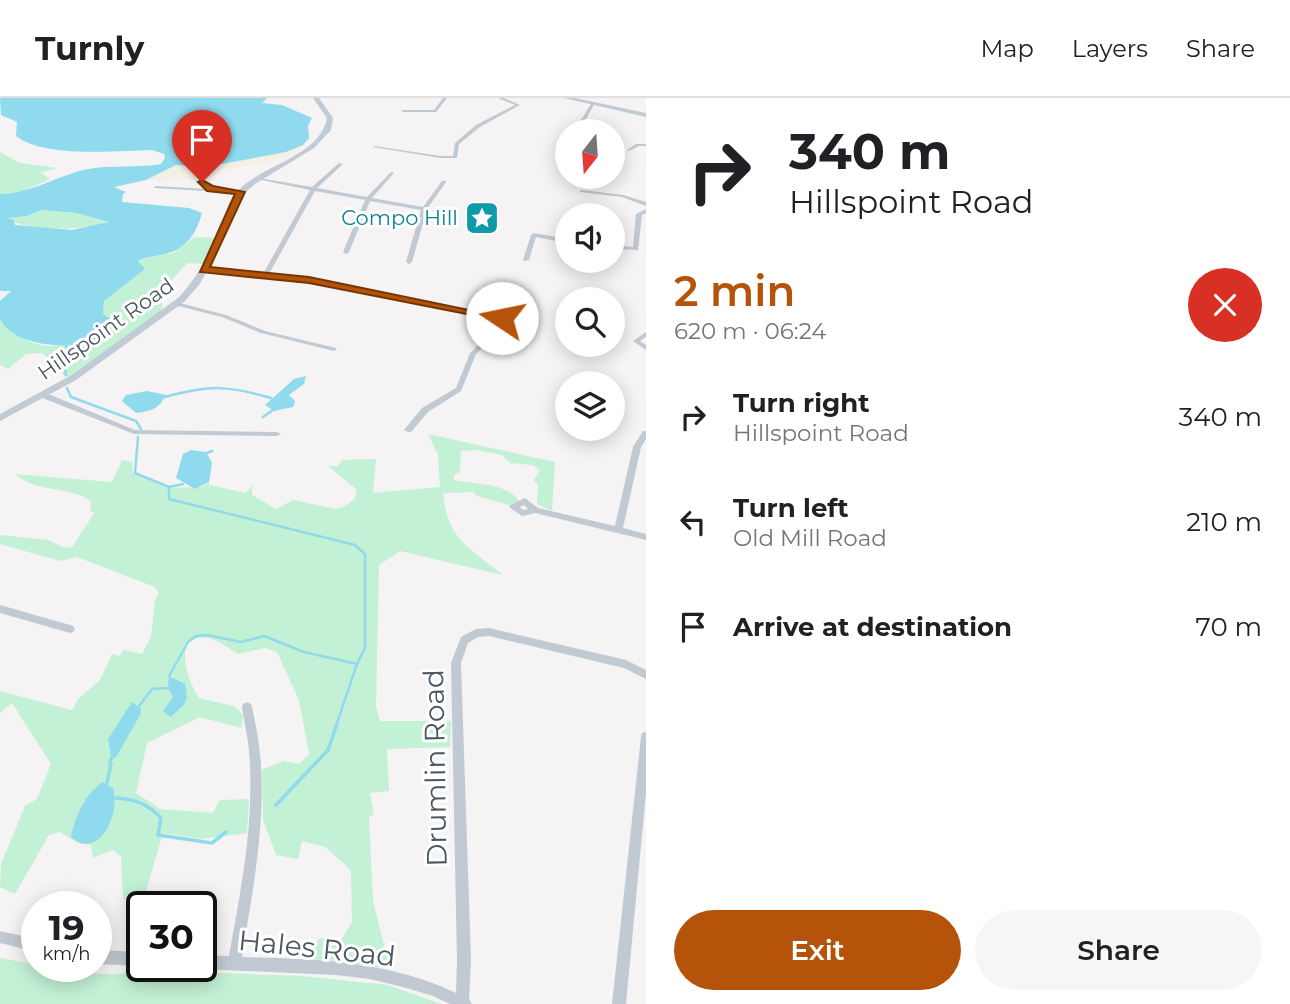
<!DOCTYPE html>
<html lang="en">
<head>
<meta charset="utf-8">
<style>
	body { margin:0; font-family:Montserrat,sans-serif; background:#f6f6f6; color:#202124; height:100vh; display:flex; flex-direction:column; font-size:26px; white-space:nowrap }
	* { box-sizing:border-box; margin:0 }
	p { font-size:23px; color:#757577 }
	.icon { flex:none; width:38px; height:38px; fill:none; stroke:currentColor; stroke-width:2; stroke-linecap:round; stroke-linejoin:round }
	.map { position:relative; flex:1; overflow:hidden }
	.side { display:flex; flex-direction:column; background:#fff; width:644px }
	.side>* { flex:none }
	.hud { background:#fff; color:#202124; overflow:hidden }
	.needle { width:46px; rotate:197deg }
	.tools { position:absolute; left:555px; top:21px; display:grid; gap:14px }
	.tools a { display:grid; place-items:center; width:70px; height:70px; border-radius:50%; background:#fff; box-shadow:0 4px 18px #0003; font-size:35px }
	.speed { position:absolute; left:21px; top:793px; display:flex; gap:14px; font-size:35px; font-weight:700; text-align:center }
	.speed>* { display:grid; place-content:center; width:91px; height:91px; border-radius:50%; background:#fff; box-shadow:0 4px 18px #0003; line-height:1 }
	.speed small { font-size:18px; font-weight:400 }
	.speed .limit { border:4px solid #111; border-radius:10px; background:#fff; color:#111 }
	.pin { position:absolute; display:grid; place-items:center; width:60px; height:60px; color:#fff; margin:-72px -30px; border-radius:50% 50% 50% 0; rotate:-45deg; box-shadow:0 0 7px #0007 }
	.pin .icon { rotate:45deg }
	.me { position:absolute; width:77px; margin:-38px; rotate:281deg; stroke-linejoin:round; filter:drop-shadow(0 0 5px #0008) }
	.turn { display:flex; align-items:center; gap:24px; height:147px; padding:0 28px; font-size:32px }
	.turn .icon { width:91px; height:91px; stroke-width:2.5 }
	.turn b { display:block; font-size:49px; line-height:60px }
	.round { display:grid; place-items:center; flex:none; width:74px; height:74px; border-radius:37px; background:#f6f6f6 }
	.head { display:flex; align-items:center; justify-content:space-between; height:119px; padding:0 28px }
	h1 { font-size:42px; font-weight:600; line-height:52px; color:#b45309 }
	.button { display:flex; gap:14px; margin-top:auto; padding:14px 28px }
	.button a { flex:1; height:80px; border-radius:42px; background:#b45309; color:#fff; font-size:28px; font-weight:600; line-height:80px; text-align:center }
	.button a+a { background:#f6f6f6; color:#202124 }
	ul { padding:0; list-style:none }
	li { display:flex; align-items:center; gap:21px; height:105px; padding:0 28px }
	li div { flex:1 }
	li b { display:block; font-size:26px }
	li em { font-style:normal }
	header { display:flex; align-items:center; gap:42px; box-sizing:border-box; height:98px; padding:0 35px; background:#fff; border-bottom:2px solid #e0e0e0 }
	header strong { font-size:33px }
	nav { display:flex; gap:38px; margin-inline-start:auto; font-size:24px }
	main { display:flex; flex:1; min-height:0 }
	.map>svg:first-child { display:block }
</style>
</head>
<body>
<header>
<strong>Turnly</strong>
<nav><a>Map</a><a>Layers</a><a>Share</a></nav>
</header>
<main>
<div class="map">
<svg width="646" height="906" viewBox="0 0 646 906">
	<rect width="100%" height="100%" fill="#f5f3f3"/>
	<!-- green -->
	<path fill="#c3f1d5" d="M0,54l20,11 38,5 -18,4 10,7 -33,15h-17z
		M42,112l34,3 33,9c-22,8 -85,11 -104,-5l22,-1z
		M195,139l22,1 -13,26 -17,-1 -25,28v20l-93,65 -4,1 -8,-10 8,-13 -17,4 -6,-5 -16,1 -18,15 -8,-4v-48c13,18 39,35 62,27 14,-4 29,-22 41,-30l1,-14 41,-31 -8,-7 7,-5 29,-4z
		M428,336l127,28 -3,49 -15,-7 1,-19 -4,-5 6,-10 -8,-5 -22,-2 -8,-8 -26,-5 -15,1 -1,21 -6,3v5c21,5 52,2 65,21l-10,4 -32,-9 -4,-4 -30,1c4,47 27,55 60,82l-103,-24 -21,14 -3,141 4,15h71l-1,26 -63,2 2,42 -19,2 4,22 -5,1 4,85 17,68 -88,-11 18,-20 20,4 12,-20 -1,-52 -26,-23 -23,-6 -4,18 -22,-4 -13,-35 -1,-50 22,-9 16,3 9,-10 -10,-54 -22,-48 -12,-4 -27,6c-9,-5 -19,-14 -30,-16 -38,-6 -20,44 -9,60l35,8 9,9 -2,13 -41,-11 -53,26 -11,50 24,16 53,4 7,-13 29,-1 -2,34 -45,6 -39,-6 -18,62 -8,7 -14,-3 -2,-43 -9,-6 -19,8 -2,-13 -13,-2 -18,-11 -11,3 -34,59 -15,-7 1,-23 24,-58 12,-7 14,-35 -39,-61 -12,10v-22l72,19 6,-11 22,-19 12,-26 8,2 4,-6 18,4 9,-17 4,-36 4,-8 -4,-6 -78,-30 -17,4 -60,-17v-9l48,5 17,8 7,-1 23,-35 -5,-1 1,-10c-24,-16 -53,-7 -76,-27l97,8 10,-22 10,2 1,11 34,15 35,-1 7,-5v3l37,8 6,-8v10l24,14 17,-9 43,9c10,-3 22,-8 20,-20l-28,-23h10l4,-6 34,-1 -3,34 67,-6 -2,-32z
		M0,860l85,16 139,-1 78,3 86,9 53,19h-441z"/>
	<!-- sand -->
	<path fill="#f5f0e5" d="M303,47l-6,5 4,1 -20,8 -63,12 1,2 -14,6 -59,1 30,-15 30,2 40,-7z"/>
	<!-- water -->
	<path fill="#90daee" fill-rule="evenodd" d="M0,0h267l-5,5 20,2 30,13 -4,8 1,12 -6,7 -17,7 -80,15 -30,-2 -30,15 -32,7 12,5 -3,2 -1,8 67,6 13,5c-7,24 -17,38 -43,42 -9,2 -14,2 -21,6l7,8 -41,32 -1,13 9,6 -4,12c-6,3 -13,8 -19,10 -23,8 -79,3 -89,-24 0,-5 0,-12 0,-17l11,-10h-11v-97c25,0 51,-14 73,-21 28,-10 59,-4 88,-9l4,-6 -1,-4 -12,-4c-36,1 -108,8 -136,-14l1,-14 -16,-7zM42,112l34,3 33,9 -37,8 -57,-5 -1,-5 -7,-2 20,-2z
		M306,278l-2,8 -15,11 6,6 -2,6 -19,4 -9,-6 29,-26z
		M147,293l19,4c-8,14 -13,16 -30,18l-14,-12 4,-6z
		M191,352l15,2 6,11 -3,19 -14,7 -19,-11 7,-24z
		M169,578l16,8c5,20 -1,20 -14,33l-8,-6 10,-14 -5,-9z
		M132,604l9,6 -1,7 -23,41 -10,8 4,-8 -3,-17z
		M103,684l10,6c8,24 -13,74 -42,49 3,-18 15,-45 32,-55z"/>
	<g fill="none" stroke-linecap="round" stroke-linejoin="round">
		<!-- stream-far1 -->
		<path stroke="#90daee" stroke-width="2.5" d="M66,248l3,7 -7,4 4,18
			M67,290l4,9 65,24 5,8
			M165,299c45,-12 61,-12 106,1
			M263,319l10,-7
			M138,339l-3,36 34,14v12l186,46 10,9v94l-8,16 -53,-12 -40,-16 -23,6 -34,-7 -11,1 -8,6 -19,34
			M207,355l5,-2
			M169,389l14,-3
			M139,608l13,-17 16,-1
			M336,628l21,-62"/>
		<!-- stream -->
		<path stroke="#90daee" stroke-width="3.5" d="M107,685l4,-20
			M116,700c19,1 32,6 45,20l-3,17 54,8 14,-11
			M276,707l52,-55 9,-26"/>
		<!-- street -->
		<path fill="#c1cad2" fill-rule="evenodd" d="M443,0h4l-11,14h-33l-2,-1 2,-1h31z
			M498,0h6l16,7 -40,22 -21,17 -2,14h-17l-67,-11 2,-1 65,10h13l2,-13 21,-18 39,-20z
			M592,4l3,1 -9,16 -11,12h-4l12,-14z
			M636,46h10v2h-7l-10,5 -2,-1z
			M339,65l4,1 -26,24 50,9 24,-25h2v2l-21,24 51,9 19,-26h4v1l-19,27 -15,53 -3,2 -3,-2 15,-52 -51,-9 -21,51 -3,2 -3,-2 22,-52 -50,-9 -46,83 39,4 192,38 8,-26 3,-2 3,2 -12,39 -26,25 -15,37 -33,21 -17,20h-3l-4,-2 18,-22 34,-20 14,-35 26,-25 3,-9 -191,-37 -104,-10 -3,-2 3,-2 59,6 47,-84 -53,-11 2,-1 53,9z
			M156,88l85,5 2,1 -2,1 -87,-5v-1z
			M582,92l41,5 23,7v4l-24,-9 -42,-5v-2z
			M646,111v4l-4,2 -4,35 -26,-1v-4l21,2 3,-33z
			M534,135l33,6v4l-31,-6 -7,23 -5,1 -1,-1 8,-25z
			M584,163h6l-2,8 -3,2 -3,-2z
			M176,204l50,13 39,16 71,17 1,1 -3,2 -73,-18 -39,-16 -48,-12 -1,-1z
			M646,234v5l-6,4 6,4v5l-13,-9z
			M40,295h6l89,37 142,2 4,2 -4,2 -143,-2 -94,-37z
			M643,333h3v8l-5,8 -18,81 23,6v6l-111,-27 -13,3 -13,-9 1,-2 15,-7 13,10 77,18 18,-79zM524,407l4,4 -5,1 -3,-3z
			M0,507l70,20 3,1 2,3 -2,3 -3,1 -70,-20z
			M489,530l137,32 20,10v9l-22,-11 -135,-32 -11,1 -10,6 -7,20 10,298 -2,38 3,5h-22l-17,-8 -30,-9 -33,-8 -34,-4 -135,-6 -5,-2 5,-1v-11l28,1c11,-62 24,-125 21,-189 0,-21 -5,-40 -8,-60l1,-3 4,-2 4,2 1,3c4,19 8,39 9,58 4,65 -9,129 -19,192 73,2 147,4 214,36l1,-32 -6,-298 10,-26 15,-8z
			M646,634v61l-20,211h-14l29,-267 1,-4z
			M0,833l37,8v13l-37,-9z
			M96,852l46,2v14l-46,-2z"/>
		<!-- secondary -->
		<path fill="#c1cbd6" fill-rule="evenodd" d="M313,0h6l14,20 -2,12 -17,18 -59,36 -15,13 -20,51 -21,37 -15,17 -108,78 -76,41v-7l70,-38 108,-78c19,-20 31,-43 42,-68 4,-11 7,-26 14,-35 23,-30 86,-37 93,-77z
			M564,0h11l71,15v4z"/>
	</g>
	<!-- route -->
	<path fill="#b45309" stroke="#753606" stroke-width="2" d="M202,82l11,6 32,6 -35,75 99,10 199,41 -6,3 -193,-38 -109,-11 35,-78 -28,-3 -9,-9z"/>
	<!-- icons -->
	<defs>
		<g id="sight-square" transform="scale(1.75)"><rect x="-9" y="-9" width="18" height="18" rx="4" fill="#0f9aa8" stroke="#fff"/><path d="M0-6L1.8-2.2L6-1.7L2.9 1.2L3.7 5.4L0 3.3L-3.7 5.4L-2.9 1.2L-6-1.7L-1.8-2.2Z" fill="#fff"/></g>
	</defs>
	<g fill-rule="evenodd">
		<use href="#sight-square" x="482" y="120"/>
	</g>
	<g text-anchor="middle" stroke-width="6" stroke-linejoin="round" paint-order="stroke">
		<!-- far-culture labels -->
		<g font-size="21" fill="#0d838f" stroke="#fff" text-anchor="end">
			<text x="458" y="127">Compo Hill</text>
		</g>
		<!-- far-street labels -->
		<g font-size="21" fill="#4a5661" stroke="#fff">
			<text transform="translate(106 231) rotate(-35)" y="7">Hillspoint Road</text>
		</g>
		<!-- near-street labels -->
		<g font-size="28" fill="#4a5661" stroke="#fff">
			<text transform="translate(435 670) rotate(-91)" y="10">Drumlin Road</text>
			<text transform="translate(317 850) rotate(6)" y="10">Hales Road</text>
		</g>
	</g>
</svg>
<div class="tools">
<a><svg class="needle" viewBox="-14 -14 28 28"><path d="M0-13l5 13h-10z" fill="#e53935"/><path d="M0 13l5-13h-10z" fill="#757577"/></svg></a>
<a><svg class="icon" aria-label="sound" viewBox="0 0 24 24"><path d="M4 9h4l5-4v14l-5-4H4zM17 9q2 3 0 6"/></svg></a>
<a><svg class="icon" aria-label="search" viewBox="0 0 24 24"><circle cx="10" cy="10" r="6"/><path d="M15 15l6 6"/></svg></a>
<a><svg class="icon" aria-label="layers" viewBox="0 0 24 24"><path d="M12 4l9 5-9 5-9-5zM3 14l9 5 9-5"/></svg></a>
</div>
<div class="speed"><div>19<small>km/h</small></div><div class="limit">30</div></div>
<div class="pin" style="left:202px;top:84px;background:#d93025"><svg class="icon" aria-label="arrive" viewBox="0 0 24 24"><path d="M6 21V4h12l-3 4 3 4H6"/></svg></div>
<svg class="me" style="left:502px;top:220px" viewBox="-20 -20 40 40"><circle r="19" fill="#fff"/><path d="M0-13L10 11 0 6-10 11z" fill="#b45309"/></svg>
</div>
<section class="side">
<div class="hud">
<div class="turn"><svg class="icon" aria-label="right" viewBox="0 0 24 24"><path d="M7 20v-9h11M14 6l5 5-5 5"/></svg><div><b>340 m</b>Hillspoint Road</div></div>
</div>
<div class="head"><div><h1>2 min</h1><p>620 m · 06:24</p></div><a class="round" style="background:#d93025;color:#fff"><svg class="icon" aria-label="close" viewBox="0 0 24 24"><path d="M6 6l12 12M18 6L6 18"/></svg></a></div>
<ul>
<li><svg class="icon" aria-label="right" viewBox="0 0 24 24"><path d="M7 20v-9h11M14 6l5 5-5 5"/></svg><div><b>Turn right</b><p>Hillspoint Road</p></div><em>340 m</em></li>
<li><svg class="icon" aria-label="left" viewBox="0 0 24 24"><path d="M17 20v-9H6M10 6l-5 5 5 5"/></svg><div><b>Turn left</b><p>Old Mill Road</p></div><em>210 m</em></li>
<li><svg class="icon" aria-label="arrive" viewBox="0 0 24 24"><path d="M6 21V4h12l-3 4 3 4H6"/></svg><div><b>Arrive at destination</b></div><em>70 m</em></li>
</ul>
<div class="button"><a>Exit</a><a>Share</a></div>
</section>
</main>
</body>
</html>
